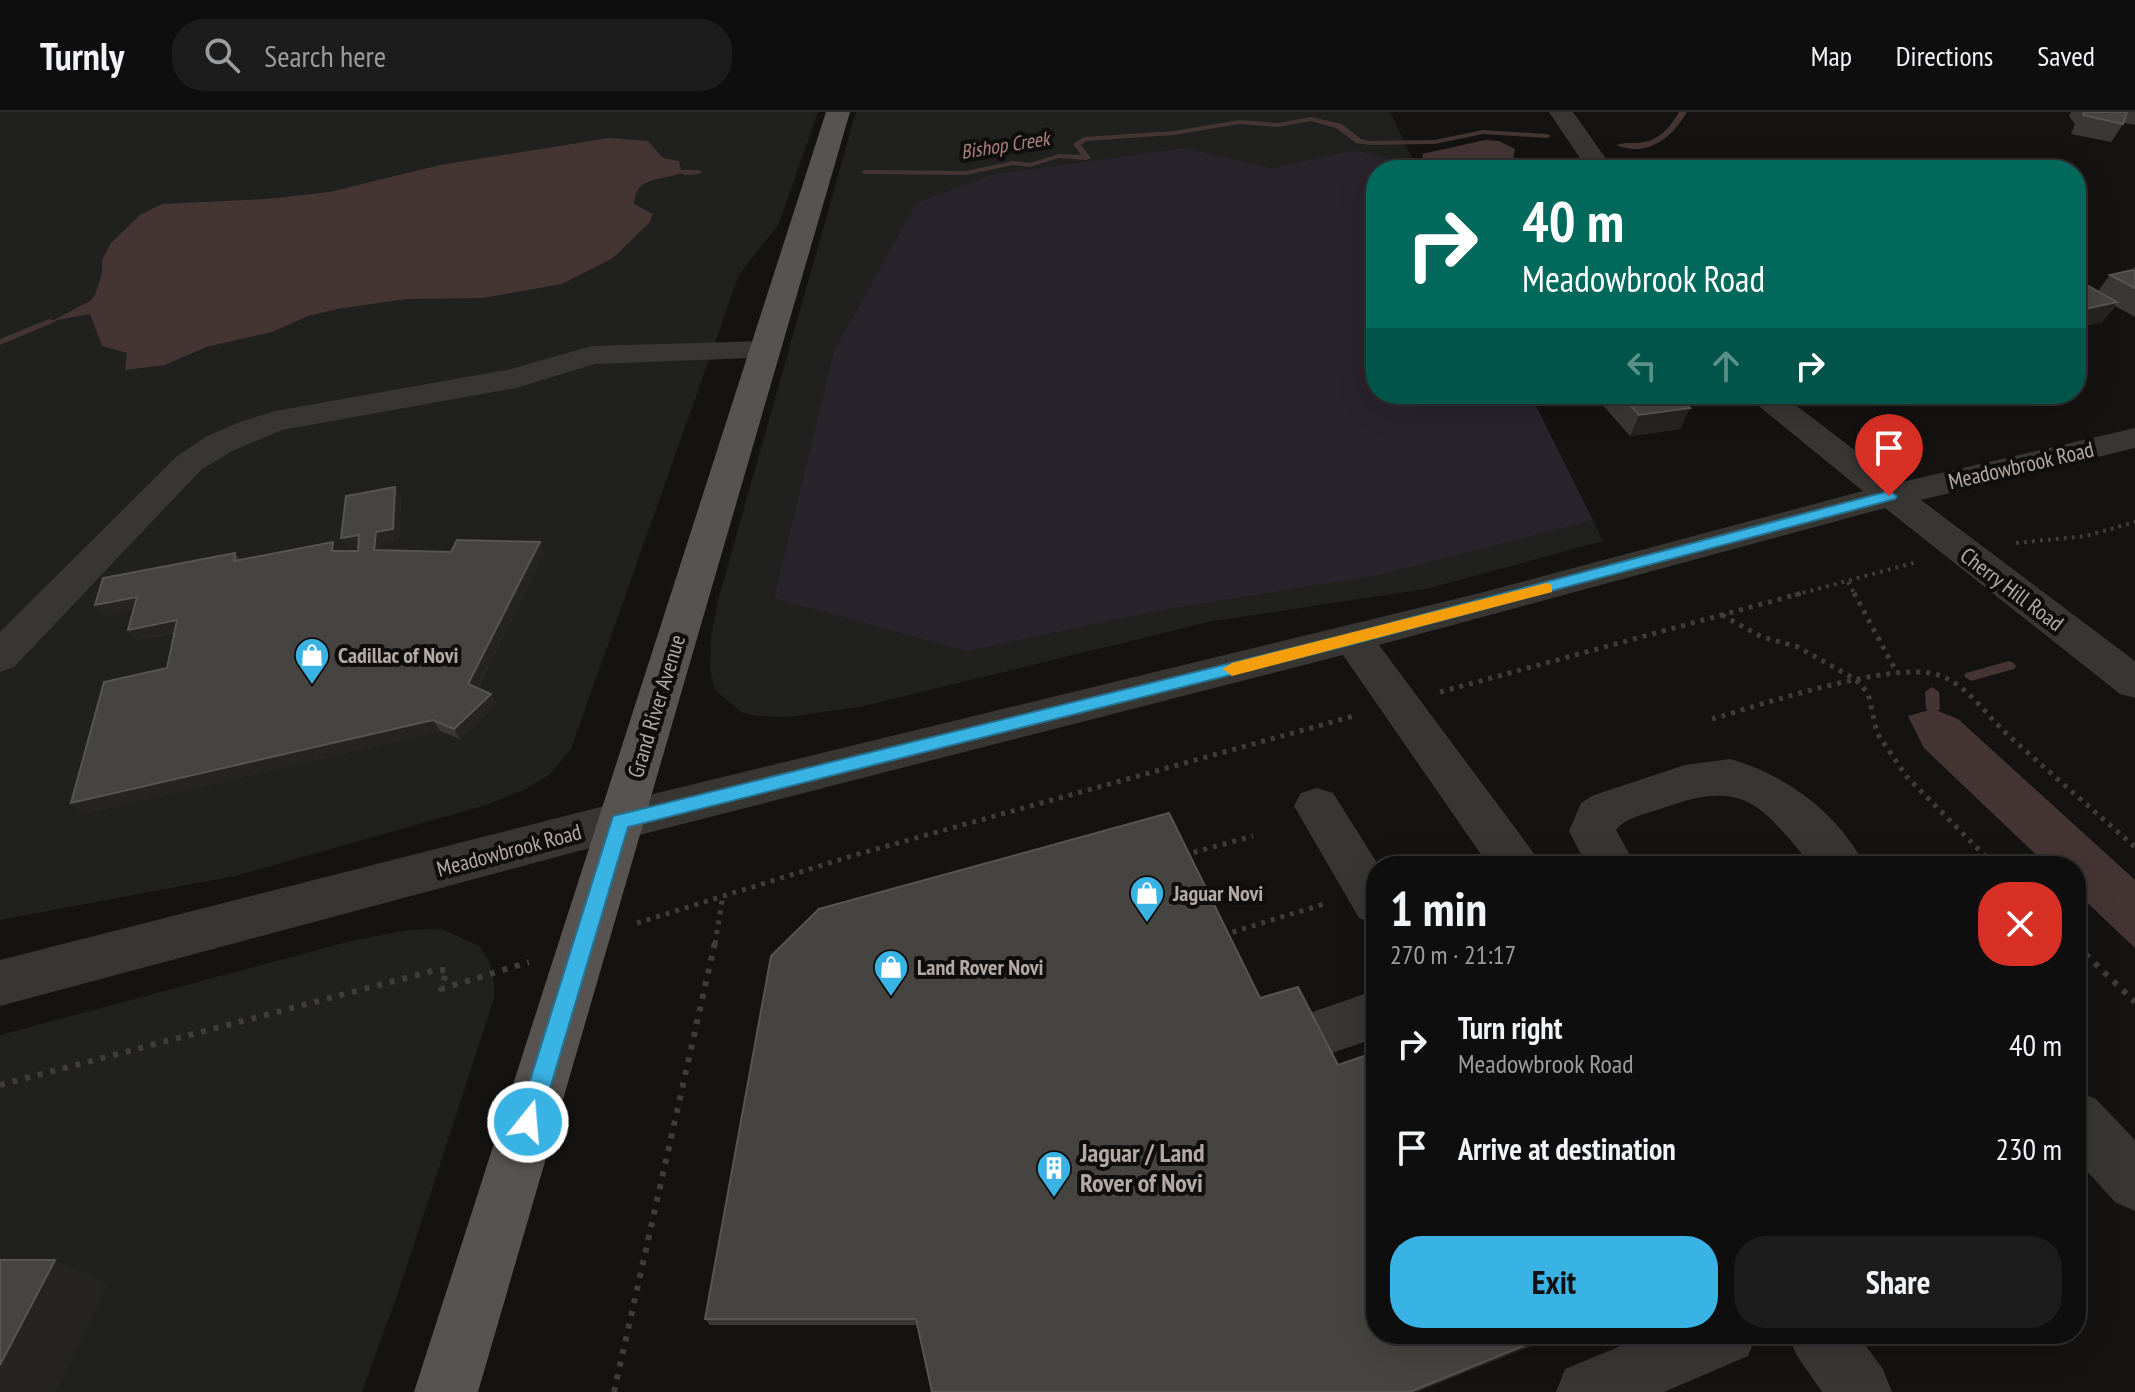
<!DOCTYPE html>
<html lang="en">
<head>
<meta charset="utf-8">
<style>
	body { margin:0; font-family:"PT Sans Narrow",sans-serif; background:#1d1c1c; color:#f1f3f6; height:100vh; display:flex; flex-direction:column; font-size:30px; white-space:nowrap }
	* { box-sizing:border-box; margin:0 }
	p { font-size:26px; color:#9b9c9e }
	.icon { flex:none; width:44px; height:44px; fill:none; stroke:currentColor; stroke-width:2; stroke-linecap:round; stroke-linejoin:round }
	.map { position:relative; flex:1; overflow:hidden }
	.side { position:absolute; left:1366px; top:744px; width:720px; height:488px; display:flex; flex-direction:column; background:#0f0e0e; border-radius:32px; box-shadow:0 8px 32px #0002,0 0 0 2px #2f2e2e }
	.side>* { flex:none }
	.guide { position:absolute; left:1366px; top:48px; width:720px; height:244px; border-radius:32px; box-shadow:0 8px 32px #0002,0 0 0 2px #2f2e2e; background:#00695c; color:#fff; overflow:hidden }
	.pin { position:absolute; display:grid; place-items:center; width:68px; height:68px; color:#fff; margin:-82px -34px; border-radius:50% 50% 50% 0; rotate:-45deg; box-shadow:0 0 8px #0007 }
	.pin .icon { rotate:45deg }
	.me { position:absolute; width:88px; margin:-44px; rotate:17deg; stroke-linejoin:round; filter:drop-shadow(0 0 6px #0008) }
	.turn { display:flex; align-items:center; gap:28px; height:168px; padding:0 24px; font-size:36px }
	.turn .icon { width:104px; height:104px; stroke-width:2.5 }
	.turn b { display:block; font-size:56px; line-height:68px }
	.lanes { display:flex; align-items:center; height:76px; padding:0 24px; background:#0003; justify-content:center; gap:40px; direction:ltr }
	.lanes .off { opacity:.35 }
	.round { display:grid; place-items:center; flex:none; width:84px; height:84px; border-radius:32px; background:#1d1c1c }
	.headline { display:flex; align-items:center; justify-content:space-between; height:136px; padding:0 24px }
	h1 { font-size:48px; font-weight:600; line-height:60px }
	.action { display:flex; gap:16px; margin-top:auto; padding:16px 24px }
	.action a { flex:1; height:92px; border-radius:32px; background:#39b2e4; color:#111; font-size:32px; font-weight:600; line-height:92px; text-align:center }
	.action a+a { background:#1d1c1c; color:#f1f3f6 }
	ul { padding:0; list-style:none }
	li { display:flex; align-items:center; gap:24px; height:104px; padding:0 24px }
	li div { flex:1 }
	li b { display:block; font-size:30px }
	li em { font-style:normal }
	header { display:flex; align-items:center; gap:48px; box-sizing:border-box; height:112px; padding:0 40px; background:#0f0e0e; border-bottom:2px solid #2f2e2e }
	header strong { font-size:38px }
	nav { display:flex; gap:44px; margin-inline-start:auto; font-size:28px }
	.search { width:560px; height:72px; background:#1d1c1c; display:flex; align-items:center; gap:20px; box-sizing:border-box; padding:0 28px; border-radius:32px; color:#9b9c9e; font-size:30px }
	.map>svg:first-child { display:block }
</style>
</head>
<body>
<header>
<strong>Turnly</strong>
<div class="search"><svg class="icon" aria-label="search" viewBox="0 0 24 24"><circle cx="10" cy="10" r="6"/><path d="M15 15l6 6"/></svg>Search here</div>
<nav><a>Map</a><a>Directions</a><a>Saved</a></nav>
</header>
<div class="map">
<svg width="2135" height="1280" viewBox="0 0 2135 1280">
	<rect width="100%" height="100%" fill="#141312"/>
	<!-- built -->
	<path fill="#20201e" d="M0,0h818l-39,112 -40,51 -168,474 -22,26 -23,14 -40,16 -251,71 -235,44z
		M856,0h534l28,58h-42v224h154l73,147 -177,48 -218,33 -348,85 -72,10 -31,-1 -16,-4 -26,-22 -5,-21 1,-34 7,-35z
		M442,817l37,17 10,15 5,20v18l-95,291 -37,102h-362v-357l351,-94 56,-11z"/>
	<!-- green -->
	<path fill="#29232b" d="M1184,36l87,20 86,-18 72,20h-53v224h154l63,126 -219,56 -207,33 -201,42 -192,-53 60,-247 82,-148 74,-28z"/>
	<!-- water -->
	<path fill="#443533" d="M609,26l39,3 15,17 16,3 3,11c-18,10 -46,2 -48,32l19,10 -4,9 -36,35 -51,26 -79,14 -76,1 -70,10 -29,7 -36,16 -66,15 -41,18 -40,5 2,-17 -25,-7 -12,-32 -38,7 38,-20 5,-6 7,-22v-13l9,-17 29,-28 22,-11 105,-5 62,-7 111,-27z
		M1485,28l14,1 16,8 -2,10 -37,5 -36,1 -16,-4 -2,-7z
		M1933,597l25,10 177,161v68l-59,-56v-26h-28l-124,-118 -16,-32z"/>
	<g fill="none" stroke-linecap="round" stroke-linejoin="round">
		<!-- stream -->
		<path fill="#443533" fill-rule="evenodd" d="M1679,0h8c-15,26 -40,46 -71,33 7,-2 12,-2 20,-2 22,-1 33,-14 43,-31z
			M1311,5l31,7 19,15 9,2 64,-1 49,-10 64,4 4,2 -4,2 -64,-4 -49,10 -64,1 -14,-2 -20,-15 -25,-7 -33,6 -39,-3 -65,11 -88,6 -5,4 10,13 -4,2 -28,-2 -29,9 -17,-2 -47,10 -101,-1 -4,-2 4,-2 101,1 47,-10 17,2 29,-9 22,1 -8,-11 11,-7 90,-6 65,-11 39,3z
			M679,58h19l4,2c-5,4 -19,4 -24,0z
			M49,207l8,2 -57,24v-6z
			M2009,549l5,2 2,3 -2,3 -43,12 -7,-5 2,-3z
			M1932,575l7,5 1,17 -7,5 -7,-5 -1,-17z"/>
		<!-- path-far2 -->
		<path stroke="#3f3c3a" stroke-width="4" stroke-dasharray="3 5" stroke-linecap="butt" d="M2016,431l70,-7 49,-14
			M1848,470l7,13
			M1795,483l122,-33"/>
		<!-- path-far1 -->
		<path stroke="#3f3c3a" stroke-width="5" stroke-dasharray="4 6" stroke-linecap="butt" d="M1854,481l43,80
			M1722,503l40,22 36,10 57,32 13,14 9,40 30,44 88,89
			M1440,580l362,-99
			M1712,607c48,-14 182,-59 226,-44 29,9 47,39 69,59 42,38 85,75 128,113
			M1184,743l69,-19
			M637,811l218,-68 502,-140
			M1223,823l101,-31
			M715,832l8,-49"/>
		<!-- path -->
		<path stroke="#3f3c3a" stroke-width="6" stroke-dasharray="5 8" stroke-linecap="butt" d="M2076,833l59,57
			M0,973l436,-115h11l-6,19 88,-27
			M614,1280l101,-450"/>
		<!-- minor -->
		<path fill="#383633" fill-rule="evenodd" d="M1549,0h24l41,58h-26z
			M765,229l11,2 5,7 -5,7 -181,7 -79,24 -234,42 -50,21 -31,19 -187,197 -14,5v-40l177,-176 30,-20 33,-14 35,-11 236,-42 81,-23z
			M1744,282h37l117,89 237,-55v20l-214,52 214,161v37l-15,-4 -235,-186 -506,137 154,207 7,14h-51l-146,-211 -723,185 -620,166v-46l620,-158 860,-209 383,-102z
			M1730,647c55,15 109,55 135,107h-53c-53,-63 -67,-88 -152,-57 -15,5 -35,9 -44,21l20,36h-49l-18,-35 12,-28 13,-8 91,-30z
			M1317,676l16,5 46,73h-3v58l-17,-6 -65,-112 7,-13z
			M1376,878v48l-62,21 -19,-7 -8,-17 8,-17z
			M2076,979l20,8 39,41v71l-20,-9 -39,-43z
			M1650,1222h107l-9,22 -84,36h-108l9,-23z
			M1788,1222h69l26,35 9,23h-70l-25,-36z"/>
		<!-- major -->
		<path fill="#575350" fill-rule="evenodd" d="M826,0h24l-372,1280h-64z"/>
	</g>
	<!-- wall -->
	<path fill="#393835" d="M2071,0h64v13l-11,-2 -13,19 -40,-8 4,-10 -6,-8z
		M2134,155h1v50l-20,-11 -13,16 -26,6v-49l22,12 12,-16 22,-5z
		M1593,282h88l4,4 -1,3 6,7 -10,21 -50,7z
		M395,375l6,11 -2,41 -17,4 -1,7 70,2 89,-10 4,11 -66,135 19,16 -37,35 -20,-8 -358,83 85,-146 7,-35 -37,7 -9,-10 5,-20 -28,6 130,-63 5,7 98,-9h20v-4l-10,2z
		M1169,701l207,521h185l-144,58 -500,-67h-207l-5,-6z"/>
	<!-- shaded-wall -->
	<path fill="#252422" d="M2117,190l-15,20 -26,6v-17z
		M1685,286l-5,12 10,-2 -10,21 -50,7 9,-21z
		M395,375l6,11 -2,41 -17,4 -1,18 -7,-11 2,-18z
		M359,423l7,11 -18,3 -7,-11z
		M540,430l4,11 -70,142 -6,-11z
		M137,485l9,11 -41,8 -10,-11z
		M177,508l9,10 -49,10 -9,-10z
		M491,582l6,10 -37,35 -6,-10z
		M433,608l7,11 -358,83 -11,-11z
		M55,1148l53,24 -52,108h-56v-27z
		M1553,1222h8l-144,58h-7z"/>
	<!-- building -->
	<path fill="#464441" stroke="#575451" stroke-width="2" d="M2084,0h43l-4,12 -40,-9z
		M2132,158l3,2v16l-25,-13z
		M2076,167l41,23 -41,9z
		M1620,282h61l4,4 -4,1 9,9 -51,7z
		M395,375l-2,42 -17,3 -2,18 77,2 6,-12 83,2 -72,142 23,10 -37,35 -21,-9 -362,83 33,-121 63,-14 10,-48 -49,10 9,-33 -42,8 8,-27 132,-25 -1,8 99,-19 -1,9h26l1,-16 -18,3 5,-42z
		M1169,701l91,185 38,-11 40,78 38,-13v282h177l-143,58h-478l-16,-73h-211l66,-363 48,-47z
		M0,1148h55l-55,105z"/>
	<!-- route -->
	<path fill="#39b2e4" stroke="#257494" stroke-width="2" d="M1889,379l8,5 -2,3 -542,145 -725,183 -88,295 -3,8 -9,4 -8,-4 -3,-8 96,-306 740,-183z"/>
	<!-- slow -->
	<path fill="#f59e0b" d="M1547,471l5,2v7l-320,84 -9,-7 9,-6z"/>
	<!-- icons -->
	<defs>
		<g id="shop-pin" transform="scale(1.8)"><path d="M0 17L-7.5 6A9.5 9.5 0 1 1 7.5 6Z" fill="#39b2e4" stroke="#0f0e0d"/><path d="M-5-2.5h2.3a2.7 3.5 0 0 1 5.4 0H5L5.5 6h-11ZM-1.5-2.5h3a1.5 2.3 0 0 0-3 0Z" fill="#fff"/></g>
		<g id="building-pin" transform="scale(1.8)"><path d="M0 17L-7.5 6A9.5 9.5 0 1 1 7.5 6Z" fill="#39b2e4" stroke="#0f0e0d"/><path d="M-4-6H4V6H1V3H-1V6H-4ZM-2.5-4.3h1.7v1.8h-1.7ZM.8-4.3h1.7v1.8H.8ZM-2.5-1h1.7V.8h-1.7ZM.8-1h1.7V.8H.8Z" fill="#fff"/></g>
	</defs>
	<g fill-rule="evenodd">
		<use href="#shop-pin" x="312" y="543"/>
		<use href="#shop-pin" x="1147" y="781"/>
		<use href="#shop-pin" x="891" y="855"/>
		<use href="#building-pin" x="1054" y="1056"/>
	</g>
	<g text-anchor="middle" stroke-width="8" stroke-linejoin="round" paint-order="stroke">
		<!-- far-water labels -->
		<g font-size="20" font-style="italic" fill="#ac827d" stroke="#0f0e0d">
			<text transform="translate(1005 33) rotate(-9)" y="7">Bishop Creek</text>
		</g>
		<!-- street labels -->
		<g font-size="22" fill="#b3a9a5" stroke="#0f0e0d">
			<text transform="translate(2021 353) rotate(-13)" y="8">Meadowbrook Road</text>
			<text transform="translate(2012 477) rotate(37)" y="8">Cherry Hill Road</text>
			<text transform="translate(656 594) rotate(-73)" y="8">Grand River Avenue</text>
			<text transform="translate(509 738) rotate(-15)" y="8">Meadowbrook Road</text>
		</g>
		<!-- poi labels -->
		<g font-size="22" font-weight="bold" fill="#b3a9a5" stroke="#0f0e0d" text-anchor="start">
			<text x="338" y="551">Cadillac of Novi</text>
			<text x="1173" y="789">Jaguar Novi</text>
			<text x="917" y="863">Land Rover Novi</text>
		</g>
		<!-- near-poi labels -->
		<g font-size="26" font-weight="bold" fill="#b3a9a5" stroke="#0f0e0d" text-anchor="start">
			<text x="1080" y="1050">Jaguar / Land<tspan x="1080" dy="30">Rover of Novi</tspan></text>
		</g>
	</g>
</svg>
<div class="pin" style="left:1889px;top:384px;background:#d93025"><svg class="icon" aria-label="arrive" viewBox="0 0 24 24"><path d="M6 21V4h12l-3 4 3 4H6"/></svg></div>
<svg class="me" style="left:528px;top:1010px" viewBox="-20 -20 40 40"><circle r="17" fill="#39b2e4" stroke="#fff" stroke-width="3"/><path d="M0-11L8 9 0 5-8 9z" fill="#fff"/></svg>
<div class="guide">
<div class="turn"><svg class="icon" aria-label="right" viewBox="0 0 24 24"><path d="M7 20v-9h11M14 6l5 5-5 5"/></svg><div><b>40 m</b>Meadowbrook Road</div></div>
<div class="lanes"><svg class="icon off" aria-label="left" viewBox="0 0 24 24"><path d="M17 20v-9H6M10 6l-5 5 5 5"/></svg><svg class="icon off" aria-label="ahead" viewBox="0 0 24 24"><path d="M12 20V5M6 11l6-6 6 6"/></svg><svg class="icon" aria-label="right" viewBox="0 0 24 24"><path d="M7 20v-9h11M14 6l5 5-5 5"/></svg></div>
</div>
<section class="side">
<div class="headline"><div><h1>1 min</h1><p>270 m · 21:17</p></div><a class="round" style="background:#d93025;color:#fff"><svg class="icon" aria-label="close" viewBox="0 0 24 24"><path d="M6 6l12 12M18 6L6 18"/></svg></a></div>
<ul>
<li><svg class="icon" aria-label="right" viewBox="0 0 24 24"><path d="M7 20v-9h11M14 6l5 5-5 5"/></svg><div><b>Turn right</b><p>Meadowbrook Road</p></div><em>40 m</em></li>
<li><svg class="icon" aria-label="arrive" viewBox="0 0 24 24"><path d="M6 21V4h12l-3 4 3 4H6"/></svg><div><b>Arrive at destination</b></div><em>230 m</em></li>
</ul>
<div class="action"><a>Exit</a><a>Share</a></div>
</section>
</div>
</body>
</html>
